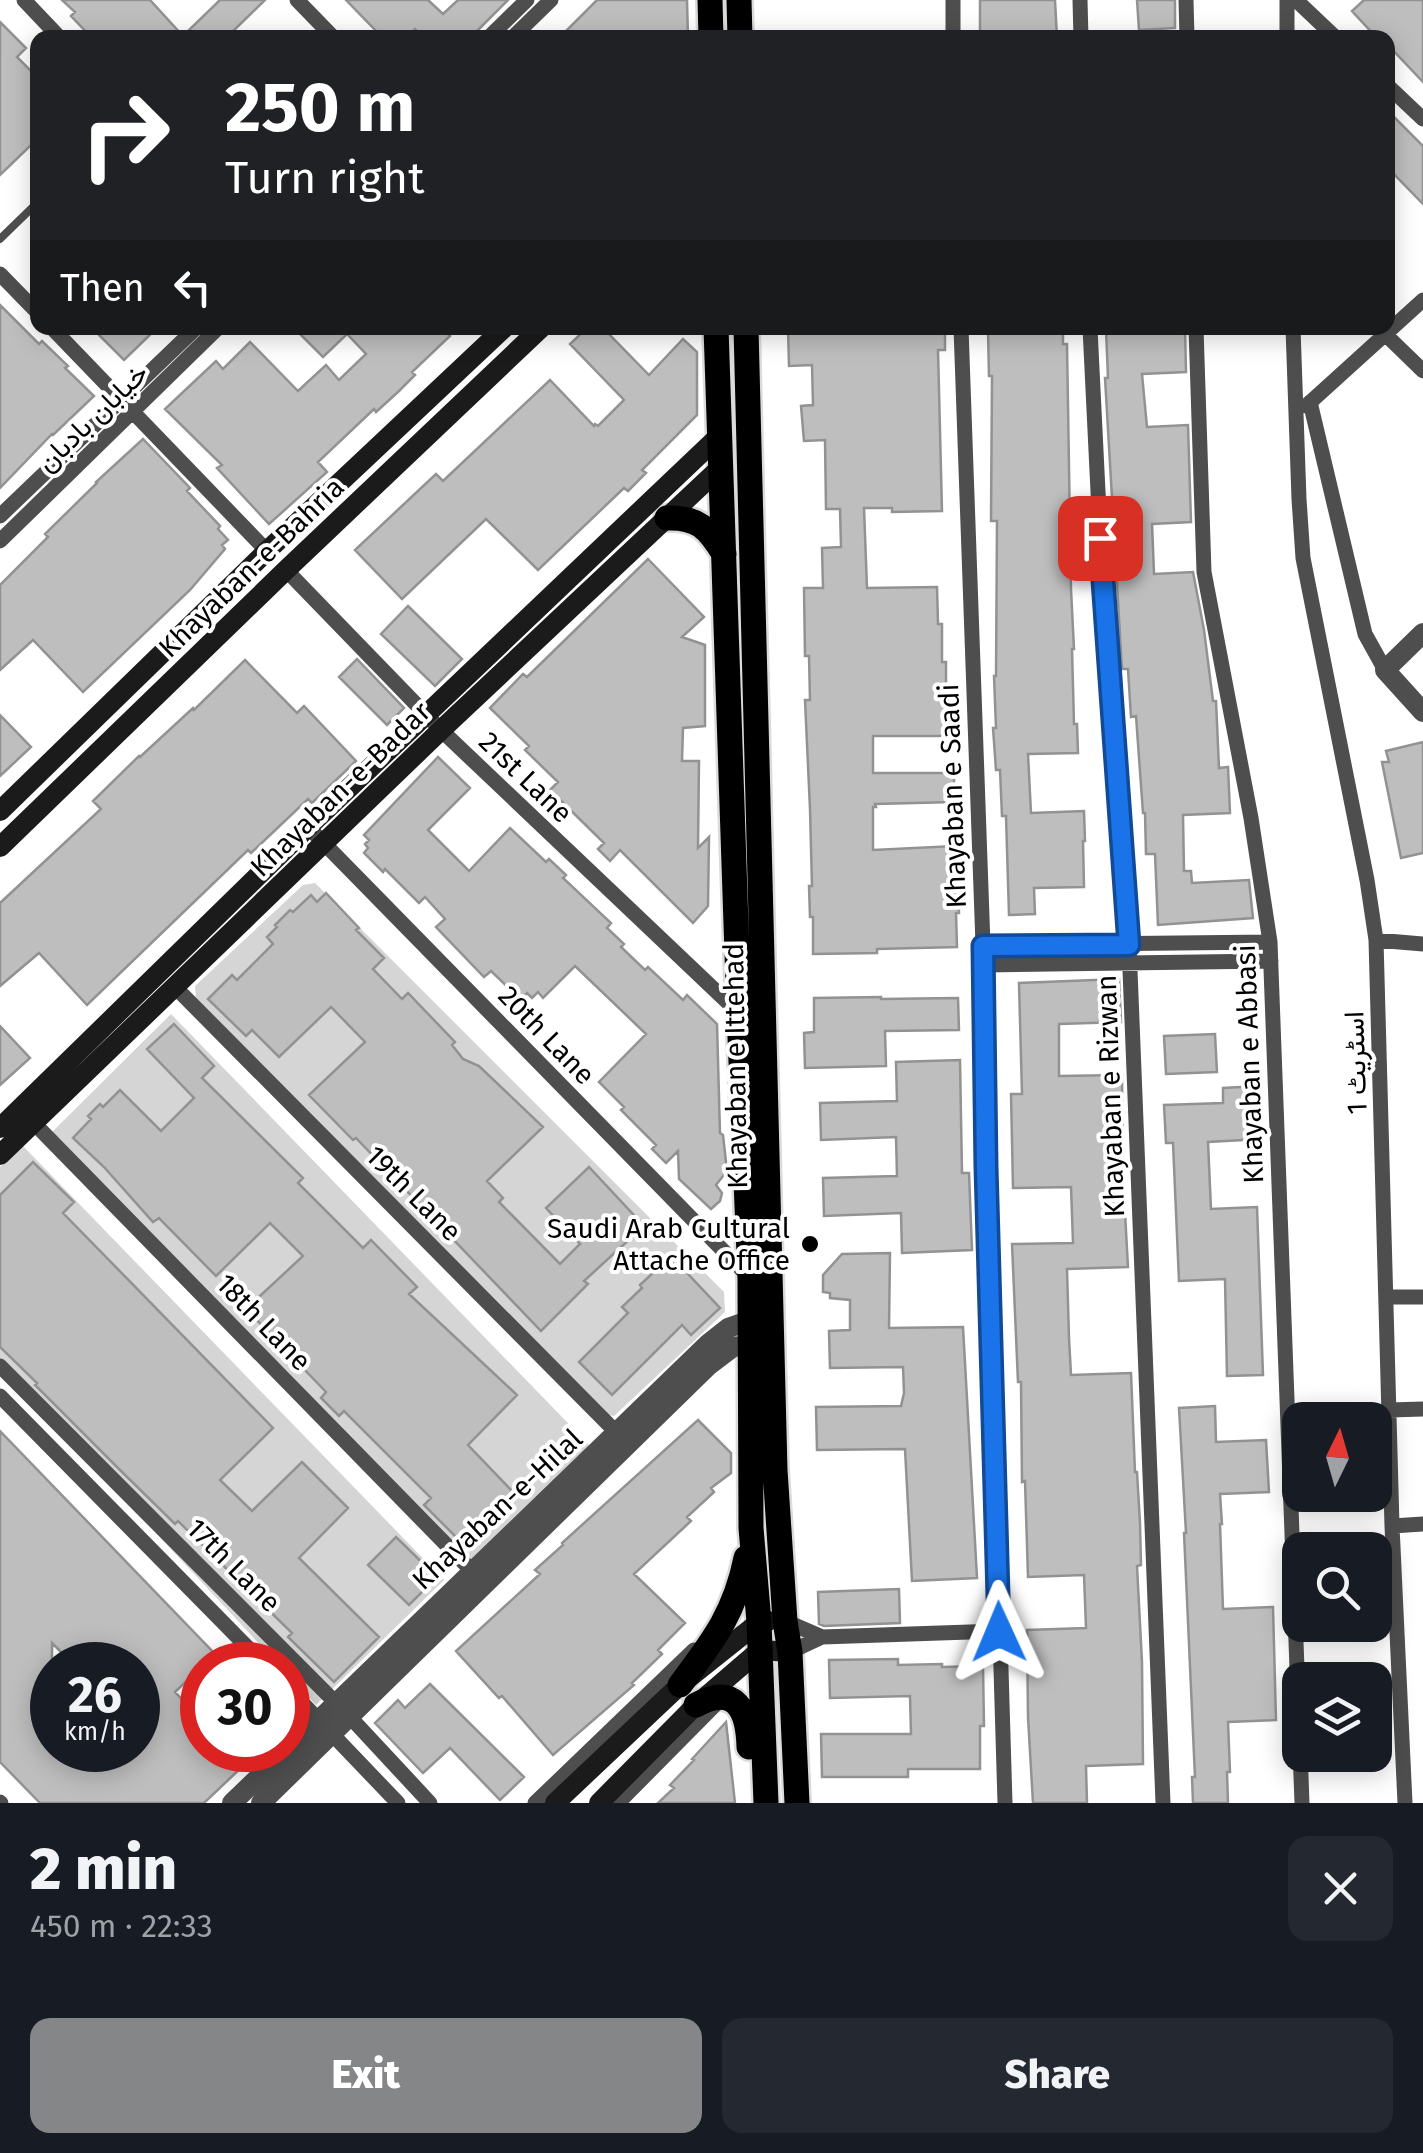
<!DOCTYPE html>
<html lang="en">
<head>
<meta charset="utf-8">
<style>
	body { margin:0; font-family:"Fira Sans",Vazirmatn,sans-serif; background:#242831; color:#f1f3f6; height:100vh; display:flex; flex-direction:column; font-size:38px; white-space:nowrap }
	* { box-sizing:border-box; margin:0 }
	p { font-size:32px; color:#9ea1a6 }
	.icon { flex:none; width:55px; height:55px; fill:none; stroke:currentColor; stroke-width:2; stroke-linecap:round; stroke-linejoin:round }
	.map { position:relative; height:1803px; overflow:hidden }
	.details { display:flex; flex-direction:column; background:#171b24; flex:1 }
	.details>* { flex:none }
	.banner { position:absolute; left:30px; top:30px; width:1365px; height:305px; border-radius:20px; box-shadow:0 5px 25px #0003; background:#202124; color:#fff; overflow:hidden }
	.needle { width:65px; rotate:5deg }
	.fabs { position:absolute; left:1282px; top:1402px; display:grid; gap:20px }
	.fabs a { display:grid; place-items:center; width:110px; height:110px; border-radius:20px; background:#171b24; box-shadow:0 5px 25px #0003; font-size:50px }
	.speed { position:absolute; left:30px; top:1642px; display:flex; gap:20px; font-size:50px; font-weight:700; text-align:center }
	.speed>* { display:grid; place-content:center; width:130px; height:130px; border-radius:50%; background:#171b24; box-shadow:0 5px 25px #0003; line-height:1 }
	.speed small { font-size:25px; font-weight:400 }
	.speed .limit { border:15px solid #d22; background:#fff; color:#111 }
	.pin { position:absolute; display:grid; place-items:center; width:85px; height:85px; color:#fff; margin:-42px; border-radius:20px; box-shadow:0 5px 15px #0006 }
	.me { position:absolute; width:110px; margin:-55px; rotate:359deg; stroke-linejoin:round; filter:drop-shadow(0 0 8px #0008) }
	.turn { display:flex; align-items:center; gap:35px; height:210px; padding:0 30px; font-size:45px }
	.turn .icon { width:130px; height:130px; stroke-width:2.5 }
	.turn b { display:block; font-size:70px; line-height:85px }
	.then { display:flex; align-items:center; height:95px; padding:0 30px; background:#0003; gap:20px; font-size:38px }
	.round { display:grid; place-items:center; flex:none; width:105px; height:105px; border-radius:20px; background:#242831 }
	.summary { display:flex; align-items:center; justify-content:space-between; height:170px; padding:0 30px }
	h1 { font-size:60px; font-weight:800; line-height:75px }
	.primary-button { display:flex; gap:20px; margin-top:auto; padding:20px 30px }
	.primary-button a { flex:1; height:115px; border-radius:20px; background:#858687; color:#fff; font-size:40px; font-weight:800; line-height:115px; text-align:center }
	.primary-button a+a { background:#242831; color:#f1f3f6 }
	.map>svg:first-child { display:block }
</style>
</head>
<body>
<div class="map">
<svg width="1423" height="1803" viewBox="0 0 1423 1803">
	<rect width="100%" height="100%" fill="#fff"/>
	<!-- green -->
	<path fill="#d5d5d5" d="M315,883l409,409 1,20 -111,104 -16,-3 -402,-415 -1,-12 108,-101z
		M171,1014l423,436 -128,124 -414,-442z
		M22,1145l422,435 -128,125 -28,-31v-9h-9l-279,-299v-199z"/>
	<!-- building -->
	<path fill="#bebebe" stroke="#929292" stroke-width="2.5" fill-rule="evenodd" d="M62,0h88l33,36 37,-36h45l-39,38h-134l-21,-22 4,-4z
		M346,0h82l15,14 15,-14h50l-38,38h-46l-9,-9 -9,9h-23z
		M597,0h90l1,38h-129z
		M980,0h75l2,38h-77z
		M1137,0h38v28l-36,2z
		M1364,0h59v82l-35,-37v-7h-11l-25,-27z
		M0,22l26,26 -9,9 21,21v76l-8,-8 -30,29z
		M1388,111l35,35v58l-35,-36z
		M0,305l39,39 3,-3 26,25 -3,2 29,28 -41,39 -1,-1 -52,54z
		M92,328h65l-33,32z
		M294,328h148l8,8 -38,36 3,3 -16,16 -23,21 -2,-3 -56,53 9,10 -58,52 -52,-56 5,-3 -57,-56 51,-48 7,8 27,-27 48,49 28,-26 13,15 27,-26 -19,-20 -24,23z
		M587,328h16l46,47 34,-36 14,13v63l-55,55 4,3 -18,18 -4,-3 -86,82 -52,-51 -84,80 -47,-49 81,-76 7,7 107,-101 44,46 1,-2 3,2 26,-26 -54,-56z
		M788,328h157v22h-7l4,161 -50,1v-4h-28l3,80 70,-1 1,37h4v38h4v74h-73v37h81v29l-79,2 1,3h-3v43l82,-4v34h3l1,33h-3l1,34 -80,2v4l-64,1v-37h-3l-1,-31h3l-2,-77 -5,-109h5l-1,-44h-4l-1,-68h19l-1,-40 19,-1 -1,-38h-14l-1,-69 -21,1 -3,-35 12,-1 -1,-40 -23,1z
		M1025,328h38v16h4l4,245 3,60h-2l2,75h3l1,29 -50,1 3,59 53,-2 1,30h-2l1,46 -50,1 1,26 -26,1 -3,-99h-4l-2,-46h-4l-3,-42h3l-2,-52h2l1,-155h-6l1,-145h-3l-1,-45 37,-1z
		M1139,328h46l1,44 -44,2 5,53 41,-2 3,97 -39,2 2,50 39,-2 11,58 9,71h3l3,67 9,-1 2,46 -47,2 1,56h7l1,12 57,-3 4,38 -95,7 -3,-71h-9l-1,-41h-2l-7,-97 -5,1 -3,-48h-6l-17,-291h3l-2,-49z
		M143,439l47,49 -3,3 33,35 -2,3 10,11 -6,5 3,4 -35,41 -107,102 -50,-52 -33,30v-85l48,-48 -3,-3 52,-51 -1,-1z
		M648,559l56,58 -22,20 23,8v81l-22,2 -1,33h17l-1,87 11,-11 -1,69 -15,17 -73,-73 -10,11 -12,-12 6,-6 -54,-53 8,-8 -33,-32 4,-4 -39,-38 33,-34 4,3z
		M408,606l54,53 -27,27 -54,-52z
		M357,659l47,49 -17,17 -48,-48z
		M245,660l52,53 7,-7 52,55 -44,42 -4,-4 -57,54 -3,-3 -161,155 -48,-52 -39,33v-83l101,-94 -8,-8 46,-45 1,1 53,-49 1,2z
		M0,715l31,32 -31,29z
		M1423,742v111l-22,5 -19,-96h7l-3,-11z
		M438,757l32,31 -42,42 41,41 41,-43 36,34 3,-3 17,16 -3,3 48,45 -4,5 17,16 -3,3 24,23 3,-3 35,33 4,-5 30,29 3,109 3,2 4,36 -11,14 6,8 -2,8 -9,8 -32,-30 -1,-28 -12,12 -14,-14 4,-4 -35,-35 3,-3 -25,-25 47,-48 -71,-68 -32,32 -5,-6 -6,6 -5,-5 -6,7 -30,-29 -7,6 -48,-50 9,-8 -20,-22 -6,6 -34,-34 -2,3 -19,-19 4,-5 -3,-4 4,-4 -5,-5z
		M326,893l33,35 -3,2 28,28 -11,11 29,30 6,-6 47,49 -3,3 11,14 16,7 64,61 -56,54 16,17 -4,4 61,62 20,-20 -34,-36 43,-41 55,59 -60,55 4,3 -47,47 -185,-193 -3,2 -44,-45 56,-53 -34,-35 -52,50 -27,-27 -6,6 -38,-37 24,-24 5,5 36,-36 -6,-7 10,-10 -2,-2 15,-15 3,2 18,-17 6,7z
		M1119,979l2,43 -62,2v52l63,-1 1,102 5,90 -61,2 2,69 2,37 60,-2 4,99h2l3,51 1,42 -4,1 5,96 1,102 -57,2 1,37h-54l-5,-86 -1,-87 59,-2 -2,-53 -56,2 -3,-96 -3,1 -1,-100h-3l-6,-138 61,-1 -2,-56 -58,1 -2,-94h11l-3,-111z
		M881,997v2l77,-1 1,32 -74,1 1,35 -81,2 -1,-35 10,-1v-34z
		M174,1024l40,42 -12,12 101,100 -5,5 65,65 8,-8 46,47 -8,7 108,101 -49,50 44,46 -52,50 -36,-36 7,-7 -87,-87 -5,5 -18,-18 5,-6 -80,-83 57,-53 -33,-33 -54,53 -57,-58 -6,4 -49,-55 -31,-29 18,-19 -3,-3 12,-12 3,3 17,-17 41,41 33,-33 -47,-49z
		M0,1026l30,32 -30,27z
		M1215,1034l2,38 -51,2 -2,-38z
		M960,1060l2,113h7l3,77 -70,3 -1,-40 -77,3 -1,-38 74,-2 -1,-39 -75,3 -1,-37 77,-2 -1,-39z
		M1258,1086l3,53 -53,3 3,67 46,-2 6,168 -36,1 -2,-97 -46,2 -6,-138h-7l-2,-38 59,-2v-15z
		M33,1162l41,40 -11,11 210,215 -53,52 32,31 50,-49 46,46 -49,50 80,79 -45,45 -46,-45 4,-4 -114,-112 -3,3 -55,-54 -85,-85 2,-2 -37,-36v-152z
		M890,1253l-1,75 74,-1 14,251 -65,3 -7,-132 -88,1 -1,-43 85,-1 3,-13 -1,-26 -73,1 -1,-37 21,-1v-30l-20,-2v-5l-7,-1v-17l19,-21z
		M671,1256l49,52 -29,27 -9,-10 -70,70 -33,-33 49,-49 -6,-6 20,-19 -2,-3z
		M1215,1406l1,36 50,-2 3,52 -49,2 2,30h-2l3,85 50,-2 3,113 -48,2 2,50h-3l1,31h-35l-1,-26h3l-11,-244h2l-7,-125z
		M698,1420l33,33v20l-20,15 3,4 -27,25 4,4 -57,53 51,49 -27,27 4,4 -30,29 2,2 -81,70 -51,-59 -3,2 -43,-47 84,-77 -5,-4 28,-25 -1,-2z
		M0,1431l215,223 -40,38 27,28v30h29l14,14 -41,39h-164l-40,-41zM52,1643l22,22h64v85h-86z
		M396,1537l41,40 -28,28 -41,-40z
		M899,1589l1,34 -76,3 -5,-2 -1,-32z
		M898,1659v6l44,-1v3l41,-1 1,60h-4v43h-72v8h-86l-1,-43h90l-1,-38 -80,2 -1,-38z
		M430,1684l94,93 -24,23 -50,-52 -27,25 -48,-50 23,-23 7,8z
		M726,1722l9,81h-77l16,-15 -4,-3 24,-25 -2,-1z"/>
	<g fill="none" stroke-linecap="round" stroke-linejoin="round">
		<!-- primary casing -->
		<g stroke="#dbdbdb" stroke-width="30">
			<path id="primary" d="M710,0l1,38
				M739,0l1,38
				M716,328l23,685 11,265 1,250 8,94 7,181
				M746,328l29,1142 10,151 5,31 7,151
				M667,518c31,-1 41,10 57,36
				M680,1685c33,-44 55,-72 66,-127
				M696,1705c40,-22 52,6 53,42"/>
		</g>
		<!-- service -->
		<path stroke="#4e4e4e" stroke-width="8" d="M0,239l38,-37"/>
		<!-- minor -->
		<path stroke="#4e4e4e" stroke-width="15" d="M24,0l36,38
			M297,0l37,38
			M953,0v38
			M1080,0l1,38
			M1186,0l1,38
			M1287,0v38
			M1296,0l40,38
			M488,38l39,-38
			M512,38l39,-38
			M1388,86l35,33
			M0,274l38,39
			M52,328l215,223
			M961,328l22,617 3,222 19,636
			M1090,328l12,245 27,372 34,858
			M1196,328l8,244 47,246 19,124 32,861
			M1293,328l6,171 4,59 64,322 9,60 16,586 13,277
			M1385,334l38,37
			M1310,402l55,232 20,36
			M1306,406l117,-106
			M0,516l196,-188
			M0,541l218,-213
			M286,570l155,160 298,283
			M308,827l442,451
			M1376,940l47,4
			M983,945l287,-3
			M983,965l288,-4
			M175,987l442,446
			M26,1115l445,455
			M1386,1297h37
			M0,1366l350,351 80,86
			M0,1396l265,269
			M1389,1410l34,-1
			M1392,1526l31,-2
			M785,1621l37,16
			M790,1652l32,-15 177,-6
			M288,1688l110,115
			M0,1802l1,1
			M535,1803l159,-153
			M618,1803l101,-102"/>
		<!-- tertiary -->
		<path stroke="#4e4e4e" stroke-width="20" d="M1423,633l-38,37 38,42
			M288,1750l421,-407 19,-15 23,-8
			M232,1803l55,-53
			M261,1803l447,-437 25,-19 18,-2"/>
		<!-- secondary -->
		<path stroke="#1b1b1b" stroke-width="20" d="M0,811l267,-260 237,-223
			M0,847l286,-277 255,-242
			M0,1128l308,-301 411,-391
			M0,1155l441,-425 281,-264
			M555,1803l125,-118 79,-63 9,-1
			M599,1803l97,-98 64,-55 30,2"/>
		<!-- primary -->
		<use href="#primary" stroke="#000" stroke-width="25"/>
	</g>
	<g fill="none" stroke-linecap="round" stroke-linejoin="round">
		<!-- route casing -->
		<g stroke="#114b97" stroke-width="25">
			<path id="route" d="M999,1632l-13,-465 -3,-221 146,-1 -29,-407"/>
		</g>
		<!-- route -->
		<use href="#route" stroke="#1a73e8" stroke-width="18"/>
	</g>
	<!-- markers -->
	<circle fill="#000" stroke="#fff" stroke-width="4" cx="810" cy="1244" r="10"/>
	<g text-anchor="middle" stroke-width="8" stroke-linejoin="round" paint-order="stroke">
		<!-- street labels -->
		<g font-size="28" fill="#000" stroke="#fff">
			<text transform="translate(92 417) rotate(-44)" y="10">خیابان بادبان</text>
			<text transform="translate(251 567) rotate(-44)" y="10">Khayaban-e-Bahria</text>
			<text transform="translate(526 777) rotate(44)" y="10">21st Lane</text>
			<text transform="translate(340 789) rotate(-44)" y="10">Khayaban-e-Badar</text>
			<text transform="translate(952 796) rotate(-92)" y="10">Khayaban e Saadi</text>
			<text transform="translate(547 1035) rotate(46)" y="10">20th Lane</text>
			<text transform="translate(1355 1063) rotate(-92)" y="10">اسٹریٹ 1</text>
			<text transform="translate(1249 1064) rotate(-92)" y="10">Khayaban e Abbasi</text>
			<text transform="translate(735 1066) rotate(-91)" y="10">Khayaban e Ittehad</text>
			<text transform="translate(1110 1096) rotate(-92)" y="10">Khayaban e Rizwan</text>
			<text transform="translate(414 1193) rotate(45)" y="10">19th Lane</text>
			<text transform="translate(264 1322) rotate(46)" y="10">18th Lane</text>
			<text transform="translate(497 1509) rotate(-43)" y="10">Khayaban-e-Hilal</text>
			<text transform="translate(234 1565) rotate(45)" y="10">17th Lane</text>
		</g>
		<!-- poi labels -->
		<g font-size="28" fill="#000" stroke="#fff" text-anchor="end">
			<text x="790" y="1238">Saudi Arab Cultural<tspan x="790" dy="32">Attache Office</tspan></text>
		</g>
	</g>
</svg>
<div class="fabs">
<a><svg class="needle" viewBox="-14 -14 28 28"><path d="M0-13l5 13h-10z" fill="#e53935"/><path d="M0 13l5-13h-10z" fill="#9ea1a6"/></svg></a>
<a><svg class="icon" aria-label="search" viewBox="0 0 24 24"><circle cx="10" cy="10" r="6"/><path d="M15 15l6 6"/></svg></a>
<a><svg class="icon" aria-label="layers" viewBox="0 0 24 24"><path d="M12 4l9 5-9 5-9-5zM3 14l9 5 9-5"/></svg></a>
</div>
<div class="speed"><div>26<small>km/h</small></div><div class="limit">30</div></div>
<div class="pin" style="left:1100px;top:538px;background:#d93025"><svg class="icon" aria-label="arrive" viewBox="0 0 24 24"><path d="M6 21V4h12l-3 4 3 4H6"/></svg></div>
<svg class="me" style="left:999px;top:1632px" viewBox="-20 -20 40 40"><path d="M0-17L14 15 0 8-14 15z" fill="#1a73e8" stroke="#fff" stroke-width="4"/></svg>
<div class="banner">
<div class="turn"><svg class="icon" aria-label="right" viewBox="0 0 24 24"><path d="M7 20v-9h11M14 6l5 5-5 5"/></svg><div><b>250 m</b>Turn right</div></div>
<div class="then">Then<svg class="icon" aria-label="left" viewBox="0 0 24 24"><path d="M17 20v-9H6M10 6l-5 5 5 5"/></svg></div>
</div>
</div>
<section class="details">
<div class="summary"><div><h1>2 min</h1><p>450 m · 22:33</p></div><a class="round"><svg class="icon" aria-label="close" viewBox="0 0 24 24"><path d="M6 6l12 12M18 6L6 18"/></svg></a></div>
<div class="primary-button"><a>Exit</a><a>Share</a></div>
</section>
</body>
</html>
